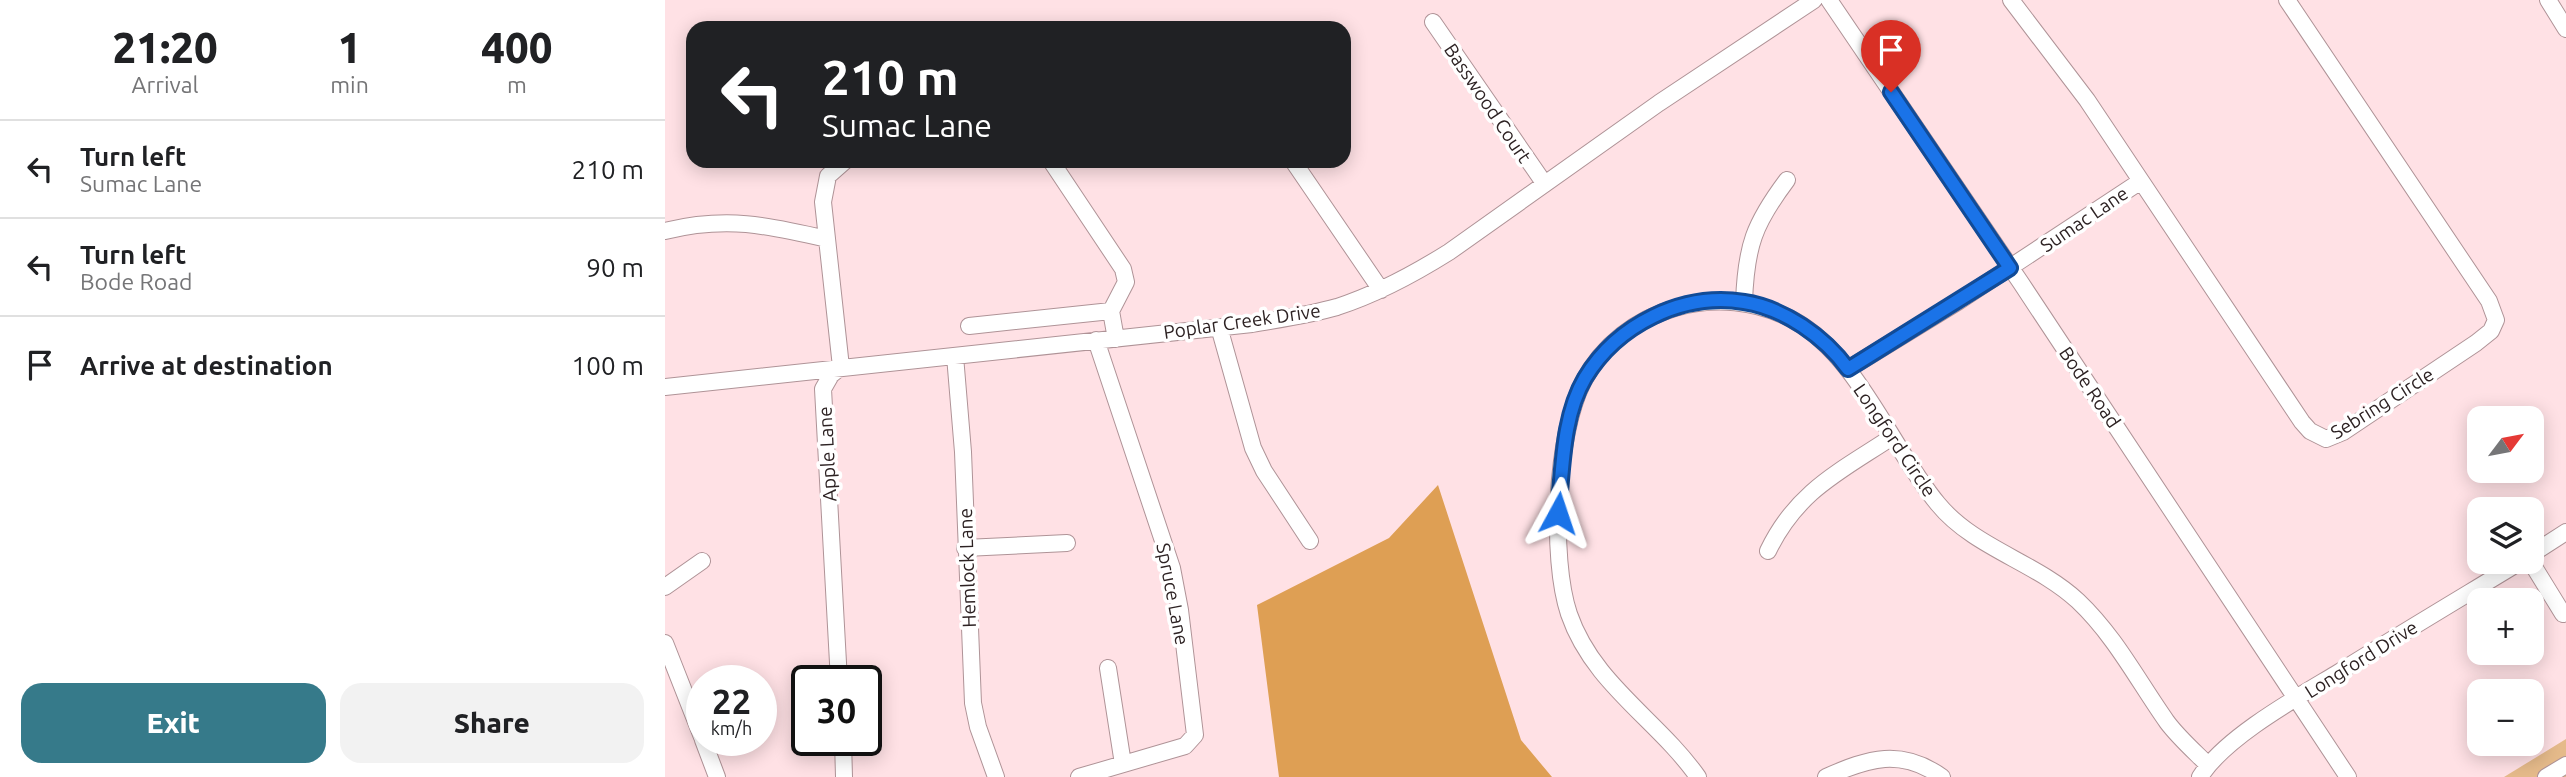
<!DOCTYPE html>
<html lang="en">
<head>
<meta charset="utf-8">
<style>
	body { margin:0; font-family:Ubuntu,sans-serif; background:#f2f2f2; color:#202124; height:100vh; display:flex; flex-direction:column; font-size:26px; white-space:nowrap }
	* { box-sizing:border-box; margin:0 }
	p { font-size:23px; color:#757577 }
	.icon { flex:none; width:38px; height:38px; fill:none; stroke:currentColor; stroke-width:2; stroke-linecap:round; stroke-linejoin:round }
	.map { position:relative; flex:1; overflow:hidden }
	.drawer { display:flex; flex-direction:column; background:#fff; width:665px }
	.drawer>* { flex:none }
	.top-card { position:absolute; left:21px; top:21px; width:665px; height:147px; border-radius:21px; box-shadow:0 4px 18px #0003; background:#202124; color:#fff; overflow:hidden }
	.needle { width:46px; rotate:58deg }
	.controls { position:absolute; left:1802px; top:406px; display:grid; gap:14px }
	.controls a { display:grid; place-items:center; width:77px; height:77px; border-radius:14px; background:#fff; box-shadow:0 4px 18px #0003; font-size:35px }
	.speed { position:absolute; left:21px; top:665px; display:flex; gap:14px; font-size:35px; font-weight:700; text-align:center }
	.speed>* { display:grid; place-content:center; width:91px; height:91px; border-radius:50%; background:#fff; box-shadow:0 4px 18px #0003; line-height:1 }
	.speed small { font-size:18px; font-weight:400 }
	.speed .limit { border:4px solid #111; border-radius:10px; background:#fff; color:#111 }
	.pin { position:absolute; display:grid; place-items:center; width:60px; height:60px; color:#fff; margin:-72px -30px; border-radius:50% 50% 50% 0; rotate:-45deg; box-shadow:0 0 7px #0007 }
	.pin .icon { rotate:45deg }
	.me { position:absolute; width:77px; margin:-38px; rotate:5deg; stroke-linejoin:round; filter:drop-shadow(0 0 5px #0008) }
	.turn { display:flex; align-items:center; gap:24px; height:147px; padding:0 21px; font-size:32px }
	.turn .icon { width:91px; height:91px; stroke-width:2.5 }
	.turn b { display:block; font-size:49px; line-height:60px }
	.eta { display:flex; justify-content:space-evenly; align-items:center; height:119px; text-align:center }
	.eta b { font-size:42px; font-weight:800; line-height:49px }
	.primary-button { display:flex; gap:14px; margin-top:auto; padding:14px 21px }
	.primary-button a { flex:1; height:80px; border-radius:21px; background:#367a8a; color:#fff; font-size:28px; font-weight:800; line-height:80px; text-align:center }
	.primary-button a+a { background:#f2f2f2; color:#202124 }
	ul { padding:0; list-style:none }
	li { display:flex; align-items:center; gap:21px; height:98px; padding:0 21px; border-top:2px solid #e0e0e0 }
	li div { flex:1 }
	li b { display:block; font-size:26px }
	li em { font-style:normal }
	main { display:flex; flex:1; min-height:0 }
	.map>svg:first-child { display:block }
</style>
</head>
<body>
<main>
<section class="drawer">
<div class="eta">
<div><b>21:20</b><p>Arrival</p></div>
<div><b>1</b><p>min</p></div>
<div><b>400</b><p>m</p></div>
</div>
<ul>
<li><svg class="icon" aria-label="left" viewBox="0 0 24 24"><path d="M17 20v-9H6M10 6l-5 5 5 5"/></svg><div><b>Turn left</b><p>Sumac Lane</p></div><em>210 m</em></li>
<li><svg class="icon" aria-label="left" viewBox="0 0 24 24"><path d="M17 20v-9H6M10 6l-5 5 5 5"/></svg><div><b>Turn left</b><p>Bode Road</p></div><em>90 m</em></li>
<li><svg class="icon" aria-label="arrive" viewBox="0 0 24 24"><path d="M6 21V4h12l-3 4 3 4H6"/></svg><div><b>Arrive at destination</b></div><em>100 m</em></li>
</ul>
<div class="primary-button"><a>Exit</a><a>Share</a></div>
</section>
<div class="map">
<svg width="1901" height="777" viewBox="0 0 1901 777">
	<rect width="100%" height="100%" fill="#ffe1e5"/>
	<!-- green -->
	<path fill="#e5ba8a" d="M1901,739v38h-62z"/>
	<!-- forest -->
	<path fill="#de9f54" d="M773,485l83,255 31,37h-273l-22,-172 132,-67z"/>
	<g fill="none" stroke-linecap="round" stroke-linejoin="round">
		<!-- minor casing -->
		<g stroke="#af9397" stroke-width="18">
			<path id="minor" d="M1164,0l192,283 327,494
				M1346,0l76,100 215,322 8,9 16,8 17,-7 133,-89 15,-12 5,-11 -7,-19 -202,-301
				M1883,0l18,29
				M768,22l111,161
				M386,161l72,108 3,13 -15,29 5,28
				M628,161l88,129
				M0,231c61,-15 102,-6 162,8
				M1079,302c2,-56 10,-78 43,-122
				M304,326l142,-15
				M554,327l34,121 11,23 46,70
				M290,356l8,96 10,251 5,24 18,50
				M1183,369l111,-68 182,-120
				M0,387l587,-63c28,-5 57,-9 85,-17 40,-13 77,-33 112,-55l210,-149 155,-103
				M300,548l102,-5
				M1103,551c29,-60 71,-79 124,-114
				M1867,554l34,-22
				M1866,562l32,52
				M0,587l37,-26
				M0,643l37,94
				M443,668l15,96
				M174,681l-16,-292 8,-14 10,-8 -18,-165 5,-26 17,-15
				M38,740l14,37
				M178,740l1,37
				M414,777l106,-31 10,-11 -15,-125 -8,-42 -76,-228
				M1033,777c-41,-58 -105,-93 -129,-163 -19,-57 -13,-179 14,-232 39,-75 137,-102 210,-62 65,35 98,128 145,184 36,44 98,58 140,97 37,35 60,80 89,121 12,16 27,29 41,43
				M1161,777c43,-19 75,-29 116,0
				M1535,777c24,-39 96,-79 136,-103 61,-38 123,-75 184,-112
				M1881,777l20,-12"/>
		</g>
		<!-- minor -->
		<use href="#minor" stroke="#fff" stroke-width="16"/>
	</g>
	<g fill="none" stroke-linecap="round" stroke-linejoin="round">
		<!-- route casing -->
		<g stroke="#114b97" stroke-width="18">
			<path id="route" d="M893,513c5,-44 4,-96 27,-135 32,-53 97,-86 159,-76 40,6 81,35 104,67l162,-101 -119,-176"/>
		</g>
		<!-- route -->
		<use href="#route" stroke="#1a73e8" stroke-width="12"/>
	</g>
	<g text-anchor="middle" stroke-width="7" stroke-linejoin="round" paint-order="stroke">
		<!-- street labels -->
		<g font-size="19" fill="#2d2223" stroke="#fff">
			<text transform="translate(823 103) rotate(56)" y="7">Basswood Court</text>
			<text transform="translate(1419 219) rotate(-34)" y="7">Sumac Lane</text>
			<text transform="translate(577 321) rotate(-8)" y="7">Poplar Creek Drive</text>
			<text transform="translate(1425 387) rotate(56)" y="7">Bode Road</text>
			<text transform="translate(1717 403) rotate(-32)" y="7">Sebring Circle</text>
			<text transform="translate(1230 440) rotate(56)" y="7">Longford Circle</text>
			<text transform="translate(162 454) rotate(-93)" y="7">Apple Lane</text>
			<text transform="translate(302 568) rotate(-92)" y="7">Hemlock Lane</text>
			<text transform="translate(508 594) rotate(79)" y="7">Spruce Lane</text>
			<text transform="translate(1696 659) rotate(-32)" y="7">Longford Drive</text>
		</g>
	</g>
</svg>
<div class="controls">
<a><svg class="needle" viewBox="-14 -14 28 28"><path d="M0-13l5 13h-10z" fill="#e53935"/><path d="M0 13l5-13h-10z" fill="#757577"/></svg></a>
<a><svg class="icon" aria-label="layers" viewBox="0 0 24 24"><path d="M12 4l9 5-9 5-9-5zM3 14l9 5 9-5"/></svg></a>
<a>+</a>
<a>−</a>
</div>
<div class="speed"><div>22<small>km/h</small></div><div class="limit">30</div></div>
<div class="pin" style="left:1226px;top:92px;background:#d93025"><svg class="icon" aria-label="arrive" viewBox="0 0 24 24"><path d="M6 21V4h12l-3 4 3 4H6"/></svg></div>
<svg class="me" style="left:893px;top:513px" viewBox="-20 -20 40 40"><path d="M0-17L14 15 0 8-14 15z" fill="#1a73e8" stroke="#fff" stroke-width="4"/></svg>
<div class="top-card">
<div class="turn"><svg class="icon" aria-label="left" viewBox="0 0 24 24"><path d="M17 20v-9H6M10 6l-5 5 5 5"/></svg><div><b>210 m</b>Sumac Lane</div></div>
</div>
</div>
</main>
</body>
</html>
